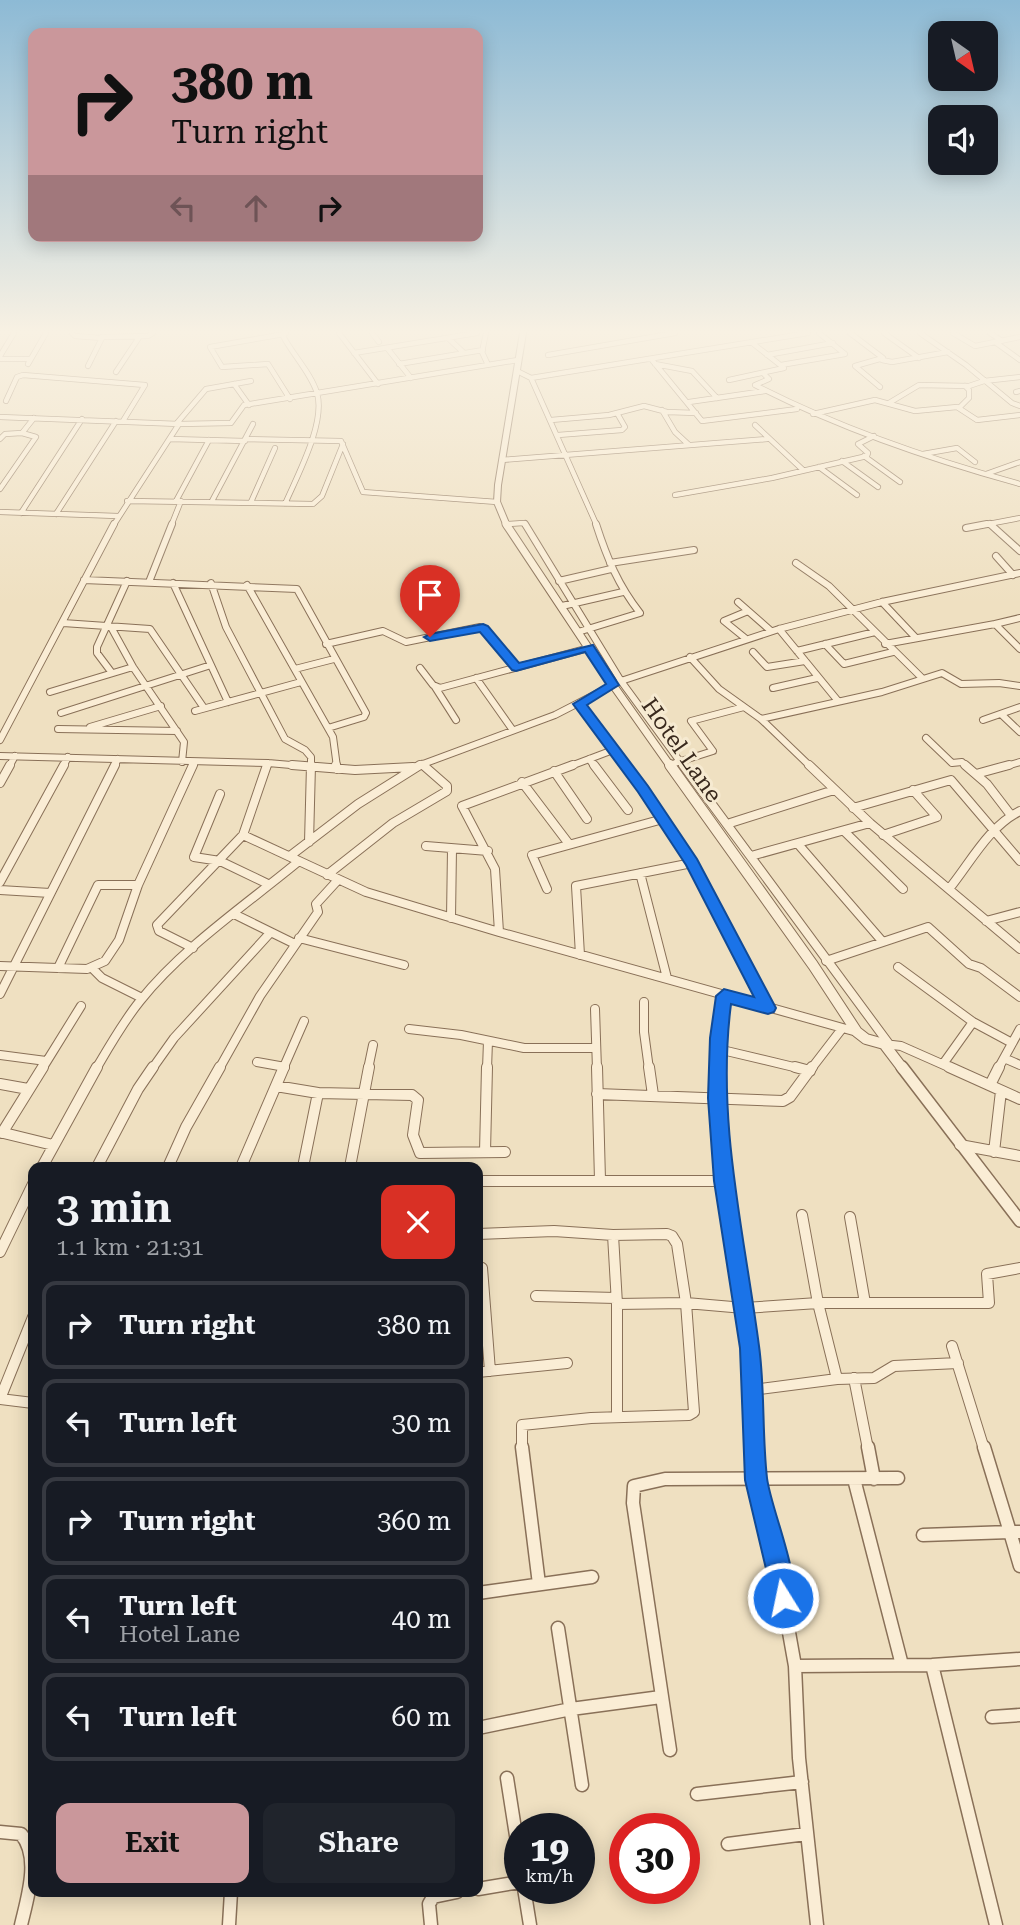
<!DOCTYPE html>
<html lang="en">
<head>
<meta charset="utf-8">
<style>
	body { margin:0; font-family:"Roboto Serif",serif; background:#20242c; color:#f1f3f6; height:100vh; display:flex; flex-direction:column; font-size:26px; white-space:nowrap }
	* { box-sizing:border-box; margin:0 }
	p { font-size:23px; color:#9ea1a6 }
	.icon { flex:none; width:38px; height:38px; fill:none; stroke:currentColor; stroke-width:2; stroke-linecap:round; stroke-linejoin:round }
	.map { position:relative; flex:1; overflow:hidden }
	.sheet { position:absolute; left:28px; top:1162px; width:455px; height:735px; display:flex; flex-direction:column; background:#171b24; border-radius:14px; box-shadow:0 4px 18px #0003 }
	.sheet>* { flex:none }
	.guide { position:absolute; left:28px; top:28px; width:455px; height:214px; border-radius:14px; box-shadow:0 4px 18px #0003; background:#ca979b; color:#111; overflow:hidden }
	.needle { width:46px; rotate:146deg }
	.controls { position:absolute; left:928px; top:21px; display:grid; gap:14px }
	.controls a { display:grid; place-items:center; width:70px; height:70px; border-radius:14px; background:#171b24; box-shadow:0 4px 18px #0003; font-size:35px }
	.speed { position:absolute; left:504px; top:1813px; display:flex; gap:14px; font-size:35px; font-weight:700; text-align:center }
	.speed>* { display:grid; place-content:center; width:91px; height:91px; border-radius:50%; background:#171b24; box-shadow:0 4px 18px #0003; line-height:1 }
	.speed small { font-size:18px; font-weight:400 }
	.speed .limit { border:10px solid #d22; background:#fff; color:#111 }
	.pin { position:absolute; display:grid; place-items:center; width:60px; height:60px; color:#fff; margin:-72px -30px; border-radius:50% 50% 50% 0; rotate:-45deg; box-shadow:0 0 7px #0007 }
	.pin .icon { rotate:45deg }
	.me { position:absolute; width:77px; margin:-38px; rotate:350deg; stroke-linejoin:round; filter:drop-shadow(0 0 5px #0008) }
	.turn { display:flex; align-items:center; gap:24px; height:147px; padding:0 28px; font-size:32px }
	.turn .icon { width:91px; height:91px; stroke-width:2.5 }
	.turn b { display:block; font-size:49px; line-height:60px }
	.lanes { display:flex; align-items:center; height:66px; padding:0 28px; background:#0003; justify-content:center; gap:35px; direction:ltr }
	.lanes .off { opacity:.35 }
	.round { display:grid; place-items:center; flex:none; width:74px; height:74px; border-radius:14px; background:#20242c }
	.summary { display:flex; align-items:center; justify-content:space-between; height:119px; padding:0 28px }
	h1 { font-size:42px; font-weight:600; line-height:52px }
	.action { display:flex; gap:14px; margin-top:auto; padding:14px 28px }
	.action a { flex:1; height:80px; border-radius:14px; background:#ca979b; color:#111; font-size:28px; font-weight:600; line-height:80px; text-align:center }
	.action a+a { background:#20242c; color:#f1f3f6 }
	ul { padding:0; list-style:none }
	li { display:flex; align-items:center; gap:21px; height:88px; margin:0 14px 10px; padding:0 14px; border:4px solid #363941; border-radius:14px }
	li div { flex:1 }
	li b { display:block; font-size:26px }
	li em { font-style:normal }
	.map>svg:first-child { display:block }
</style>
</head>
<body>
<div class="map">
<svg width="1020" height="1925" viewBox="0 0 1020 1925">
	<rect width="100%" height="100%" fill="#efe0c1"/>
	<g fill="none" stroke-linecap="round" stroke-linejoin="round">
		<!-- minor-far4 casing -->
		<g stroke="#897058" stroke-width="6">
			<path id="minor-far4" d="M72,333l3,3 27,2 -14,28
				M339,333l39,51
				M372,333l7,9
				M486,333l-4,19 6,13
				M850,333l33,25 -28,8 25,21
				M884,333l35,25
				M920,333l46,32 46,38 8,3
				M953,333l22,13 45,-9
				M990,333l12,8
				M284,334l-74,13 12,20 46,-3 22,35
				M102,337l46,-1 5,-3
				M448,338l16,15
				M995,342l25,18
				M387,348l24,30
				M354,353l123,-20
				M548,355l127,-22
				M767,355l66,-12
				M0,356l14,-23
				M0,359h30
				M652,360l50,61 95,-12
				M882,360l10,2 56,-10
				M28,364l18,-31
				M399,364l84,-14
				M655,364l37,7 25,27
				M781,365l64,-11 -26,-21
				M517,371l14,7 66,148
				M116,372l24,-36
				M763,373l6,6 -14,6c84,43 174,74 265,99
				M531,378l277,-45
				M729,380l55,-12 -33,-26
				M234,384l15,21
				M1016,392l4,-1
				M6,401l11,-24 6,-2 122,10 -22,36
				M689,402l76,-11
				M889,403l30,-18 50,1 15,-5 36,-4
				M959,408l10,-10v-8l-4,-4
				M662,410l13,22 14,13
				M813,414l62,-14 40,11 42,-4 20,13 43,-5
				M0,417l179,7 -66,102
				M551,420l58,-5 35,-9 23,6 29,1
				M177,423l29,-34 45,-8
				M179,424l52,-1 13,-18 274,-45
				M755,425l48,45
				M558,435l64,-5 3,-3 -8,-14
				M0,439l5,-5 17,-1 12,-15
				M170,439l75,2
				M246,439l95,2 22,51 134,10
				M923,454l34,-6 18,14
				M864,456l36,26
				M502,460l265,-21
				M842,461l36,26
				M819,467l38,28
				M986,474l34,-12
				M0,489l36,-52 -14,-4
				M675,495l97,-17 95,-22 1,-3 -10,-9 16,-8
				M127,501l186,3 9,-8 21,-52
				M176,501l33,-61
				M212,501l41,-77
				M251,502l24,-54
				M285,504c12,-28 41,-81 32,-111 -6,-20 -24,-38 -34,-57l3,-3
				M0,512l118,4
				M21,513l61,-94
				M56,514l60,-93
				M506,524l18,-1 2,3
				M990,524l2,2
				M171,526l10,-25
				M978,526l42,-8"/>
		</g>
		<!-- minor-far3 casing -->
		<g stroke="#897058" stroke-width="8">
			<path id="minor-far3" d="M525,524l96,157 63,86
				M990,524l30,27
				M966,528l21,-4
				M996,556l17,19
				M610,563l84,-13
				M796,563l33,23 93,92
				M84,580l213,9 69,124 -2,4 -36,11
				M559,581l52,-12
				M149,582l23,-58
				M173,583l55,119
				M211,583l15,44 59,112 20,11 6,7v10
				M247,585l86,152 4,30
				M738,602l33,29
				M882,602l34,36
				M562,606l61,-14
				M63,623l87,6 54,79
				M995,624l25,-6
				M111,627l22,40 51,75 -2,20
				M779,629l59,72
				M578,632l62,-19c-22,-28 -33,-55 -44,-89
				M745,638l-21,-17 24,-10
				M326,644l57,-13 23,11 74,-15 6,3 30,37
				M825,644l19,20 49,-12
				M885,644l110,-20 25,25
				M797,651l78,-19
				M753,652l14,15 38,-6
				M690,657l29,32 42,30 50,48
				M420,668l13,17 7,3 149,-40
				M295,669l39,-10
				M112,673l-15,-20v-6l30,-66
				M476,678l36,51
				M435,687l21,33
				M773,688l44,-10
				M50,692l83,-25
				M579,704l47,63
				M195,711l106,-29
				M61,713l150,-48
				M1001,714l19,18
				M761,719l121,-27 60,-19 19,11 38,-1 21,3
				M983,720l37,-13
				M90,727l71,-21
				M58,729l119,2
				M926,738l26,25 10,-1 5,5
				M0,740l114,-216
				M0,756l268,7 46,4
				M589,759l6,8
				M675,763l38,-12 -22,-30 53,-14
				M422,764l3,3
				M9,767l6,-11
				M63,767l5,-10
				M114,767l4,-8
				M192,767l2,-5
				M267,767l1,-4
				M415,767l140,-52 66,-34 158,-52 103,-27 138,-29
				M568,767l45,-17
				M1003,767l17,-5"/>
		</g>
		<!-- minor-far2 casing -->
		<g stroke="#897058" stroke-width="10">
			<path id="minor-far2" d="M292,765l63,5 58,-3
				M336,765l1,4
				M573,765l-111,41 33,63 4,63 358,100
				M594,765l34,45
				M625,765l67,98 76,145
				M683,765l206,279
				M809,765l61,58 150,126
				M965,765l22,19 23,30
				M554,771l33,48
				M976,774l33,-9
				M522,782l47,62
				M0,783l10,-18
				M220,794l-26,63 26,4 48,23
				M853,808l98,-28 69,81
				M727,824l107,-34
				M844,831l59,58
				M883,835l54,-18 -24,-27
				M309,842l2,-77
				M798,844l84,97
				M426,846l62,5
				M290,856l68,-52 62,-39
				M751,856l119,-33
				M299,861l67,31 133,40
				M640,873l27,105
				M327,875l66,-52 54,-32v-5l-24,-21
				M0,882l64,-117
				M547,889l-15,-34 131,-36
				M949,889c22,-27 39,-62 71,-78
				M0,890l50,3
				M234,914l61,30
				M451,918l1,-69
				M986,921l34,-9
				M299,938l105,27
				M193,948l-34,-17 -2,-6 86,-90
				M580,955l-4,-69 116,-23
				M826,961l102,-34 41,37 12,4 39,29
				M0,966l87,3 18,-8 14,-21 19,-55 55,-120
				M898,967l75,55 39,21
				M58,968l40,-83h40
				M92,968l10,10 40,20
				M0,994l115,-229
				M644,1002v30l5,37
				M595,1009l2,60
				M409,1029l52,6 63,13h71
				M884,1044l17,2 52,23
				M718,1049l84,20
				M0,1055l46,6
				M1004,1058l16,7
				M257,1062l28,5
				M943,1064l30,-42
				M42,1069l39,-63
				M96,1069c14,-24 27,-47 44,-68 42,-53 107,-97 159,-140l-56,-26 24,-70
				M152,1069l22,-31 96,-105
				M219,1069l41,-73 58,-84 -2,-8 21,-23
				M283,1069l21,-48
				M368,1069l5,-24
				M487,1069l1,-28
				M717,1069l1,-31 6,-42
				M811,1069l30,-39
				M998,1069l22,-40"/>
		</g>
		<!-- minor-far1 casing -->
		<g stroke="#897058" stroke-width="12">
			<path id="minor-far1" d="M597,1067l3,113
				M649,1067l4,28
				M718,1067l5,114 27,167 5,101
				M795,1067l15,4
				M949,1067l71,32
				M0,1084l28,5
				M990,1085l9,-18
				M276,1086l42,7 94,2 6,5 -5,35 7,18 85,-1
				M597,1094l186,7 7,-4 22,-30
				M0,1132l53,13
				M2,1133l41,-66
				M960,1145l60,11
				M485,1152l2,-85
				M994,1152l7,-61
				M42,1167l55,-100
				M97,1167l41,-78 15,-22
				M168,1167l18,-40 34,-60
				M241,1167l43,-100
				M303,1167l15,-74
				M350,1167l19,-100
				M478,1181h245
				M802,1215l16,88h171l-2,-29 33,-6
				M850,1217l15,86
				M478,1234l76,-3 59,4 54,-1 5,2 5,8 9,59 8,109 -5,3 -98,3 -69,7v24
				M613,1235l4,69v113
				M0,1252l33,-68
				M482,1268l8,103
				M536,1296l80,2
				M617,1304l69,-1 58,5 74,-5 19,76
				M952,1346l32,103
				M478,1372l89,-9
				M854,1378l14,71
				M753,1390l84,-11 37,-1 20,-12 64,-3
				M0,1399l33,-82
				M0,1399l33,4"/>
		</g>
		<!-- minor casing -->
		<g stroke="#897058" stroke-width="15">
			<path id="minor" d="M522,1447l17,137
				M755,1447l1,33 19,74 20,112 4,92 18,167
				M868,1447l6,32
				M984,1447l26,85h10
				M854,1479l48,186
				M923,1535l87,-3 10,34
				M478,1593l114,-16
				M558,1628l24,157
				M932,1665l64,260
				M795,1666l137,-1 88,-6
				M992,1717l28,-2
				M478,1728l93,-19 90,-12
				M670,1750l-37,-247 1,-17 31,-7 233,-1
				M507,1778l13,83
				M697,1794l105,-12
				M0,1832l21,2c20,23 6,65 0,91
				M728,1844l78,-10
				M524,1888l6,37
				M478,1889l42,-7
				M229,1925l2,-33
				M431,1925l-2,-21 4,-7 24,-5"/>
		</g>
		<!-- tertiary-far3 casing -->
		<g stroke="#897058" stroke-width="8">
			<path id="tertiary-far3" d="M507,526l-10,-24 1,-17 25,-152"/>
		</g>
		<!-- tertiary-far2 casing -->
		<g stroke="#897058" stroke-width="9">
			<path id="tertiary-far2" d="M506,524l107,161 58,82"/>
		</g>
		<!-- tertiary-far1 casing -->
		<g stroke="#897058" stroke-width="12">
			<path id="tertiary-far1" d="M670,765l143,200 44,67 9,7 18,5 19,25"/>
		</g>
		<!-- tertiary casing -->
		<g stroke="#897058" stroke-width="14">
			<path id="tertiary" d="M902,1067l118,154"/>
		</g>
		<!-- minor-far4 -->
		<use href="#minor-far4" stroke="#faedd5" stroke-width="4.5"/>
		<!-- minor-far3 -->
		<use href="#minor-far3" stroke="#faedd5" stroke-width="6"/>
		<!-- minor-far2 -->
		<use href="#minor-far2" stroke="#faedd5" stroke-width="8"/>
		<!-- minor-far1 -->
		<use href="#minor-far1" stroke="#faedd5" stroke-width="10"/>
		<!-- minor -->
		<use href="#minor" stroke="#faedd5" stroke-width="12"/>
		<!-- tertiary-far3 -->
		<use href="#tertiary-far3" stroke="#faedd5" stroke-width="6"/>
		<!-- tertiary-far2 -->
		<use href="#tertiary-far2" stroke="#faedd5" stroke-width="7"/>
		<!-- tertiary-far1 -->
		<use href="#tertiary-far1" stroke="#faedd5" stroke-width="10"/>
		<!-- tertiary -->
		<use href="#tertiary" stroke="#faedd5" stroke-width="11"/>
	</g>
	<!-- sky -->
	<linearGradient id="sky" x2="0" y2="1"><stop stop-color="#8dbad5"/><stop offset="0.55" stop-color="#f8f1e3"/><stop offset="1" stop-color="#f8f1e3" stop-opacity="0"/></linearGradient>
	<rect width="1020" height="603" fill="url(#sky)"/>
	<!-- route -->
	<path fill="#1a73e8" stroke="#114b97" stroke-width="2" d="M483,624l5,2 31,37 74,-18 26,40 -32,20 61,81 49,73 79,149 -2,4 -6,2 -37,-10c-15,116 13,227 28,342 6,43 3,88 8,132 4,32 36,102 24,129l-8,3 -8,-3 -30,-127 -5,-132 -26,-167 -6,-83 2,-60 6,-42 8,-7 30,8 -68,-132 -48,-73 -65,-88 33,-20 -21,-32 -69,19 -4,-1 -32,-38 -50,9 -6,-4 6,-3z"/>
	<g text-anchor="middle" stroke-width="6" stroke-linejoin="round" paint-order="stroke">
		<!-- street labels -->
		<g font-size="23" fill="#39291d" stroke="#f6ead1">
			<text transform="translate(682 750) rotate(55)" y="8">Hotel Lane</text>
		</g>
	</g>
</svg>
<div class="controls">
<a><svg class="needle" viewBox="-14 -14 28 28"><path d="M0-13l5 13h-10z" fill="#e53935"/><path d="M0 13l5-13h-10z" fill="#9ea1a6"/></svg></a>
<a><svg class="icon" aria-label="sound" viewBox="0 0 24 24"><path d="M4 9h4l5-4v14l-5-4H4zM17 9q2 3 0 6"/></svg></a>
</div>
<div class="speed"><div>19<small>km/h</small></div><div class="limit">30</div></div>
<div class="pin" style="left:430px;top:637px;background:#d93025"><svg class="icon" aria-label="arrive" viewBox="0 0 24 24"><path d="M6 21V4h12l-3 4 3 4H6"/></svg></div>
<svg class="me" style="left:783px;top:1598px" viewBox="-20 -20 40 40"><circle r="17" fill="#1a73e8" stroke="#fff" stroke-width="3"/><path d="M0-11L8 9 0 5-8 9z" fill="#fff"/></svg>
<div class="guide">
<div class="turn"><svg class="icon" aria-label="right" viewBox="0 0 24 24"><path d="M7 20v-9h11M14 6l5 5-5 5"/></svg><div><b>380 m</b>Turn right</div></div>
<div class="lanes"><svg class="icon off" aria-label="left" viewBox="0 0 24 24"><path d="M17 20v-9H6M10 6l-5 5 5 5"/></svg><svg class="icon off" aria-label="ahead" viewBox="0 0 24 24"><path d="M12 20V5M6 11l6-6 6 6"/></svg><svg class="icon" aria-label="right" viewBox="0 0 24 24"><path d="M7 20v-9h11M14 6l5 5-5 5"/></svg></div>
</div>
<section class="sheet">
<div class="summary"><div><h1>3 min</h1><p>1.1 km · 21:31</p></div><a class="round" style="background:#d93025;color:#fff"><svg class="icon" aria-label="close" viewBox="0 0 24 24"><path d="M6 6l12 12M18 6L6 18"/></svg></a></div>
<ul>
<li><svg class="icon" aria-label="right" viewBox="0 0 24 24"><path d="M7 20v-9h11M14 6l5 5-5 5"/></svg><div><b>Turn right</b></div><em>380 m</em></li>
<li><svg class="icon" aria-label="left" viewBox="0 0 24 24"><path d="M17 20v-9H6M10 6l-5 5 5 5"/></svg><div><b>Turn left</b></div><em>30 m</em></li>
<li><svg class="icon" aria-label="right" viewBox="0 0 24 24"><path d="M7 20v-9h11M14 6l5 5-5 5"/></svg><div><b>Turn right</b></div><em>360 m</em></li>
<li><svg class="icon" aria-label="left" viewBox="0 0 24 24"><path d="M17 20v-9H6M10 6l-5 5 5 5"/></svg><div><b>Turn left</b><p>Hotel Lane</p></div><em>40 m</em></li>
<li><svg class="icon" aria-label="left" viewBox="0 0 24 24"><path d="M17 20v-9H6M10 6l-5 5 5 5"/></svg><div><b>Turn left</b></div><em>60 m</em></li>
</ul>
<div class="action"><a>Exit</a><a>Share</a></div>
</section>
</div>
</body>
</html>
